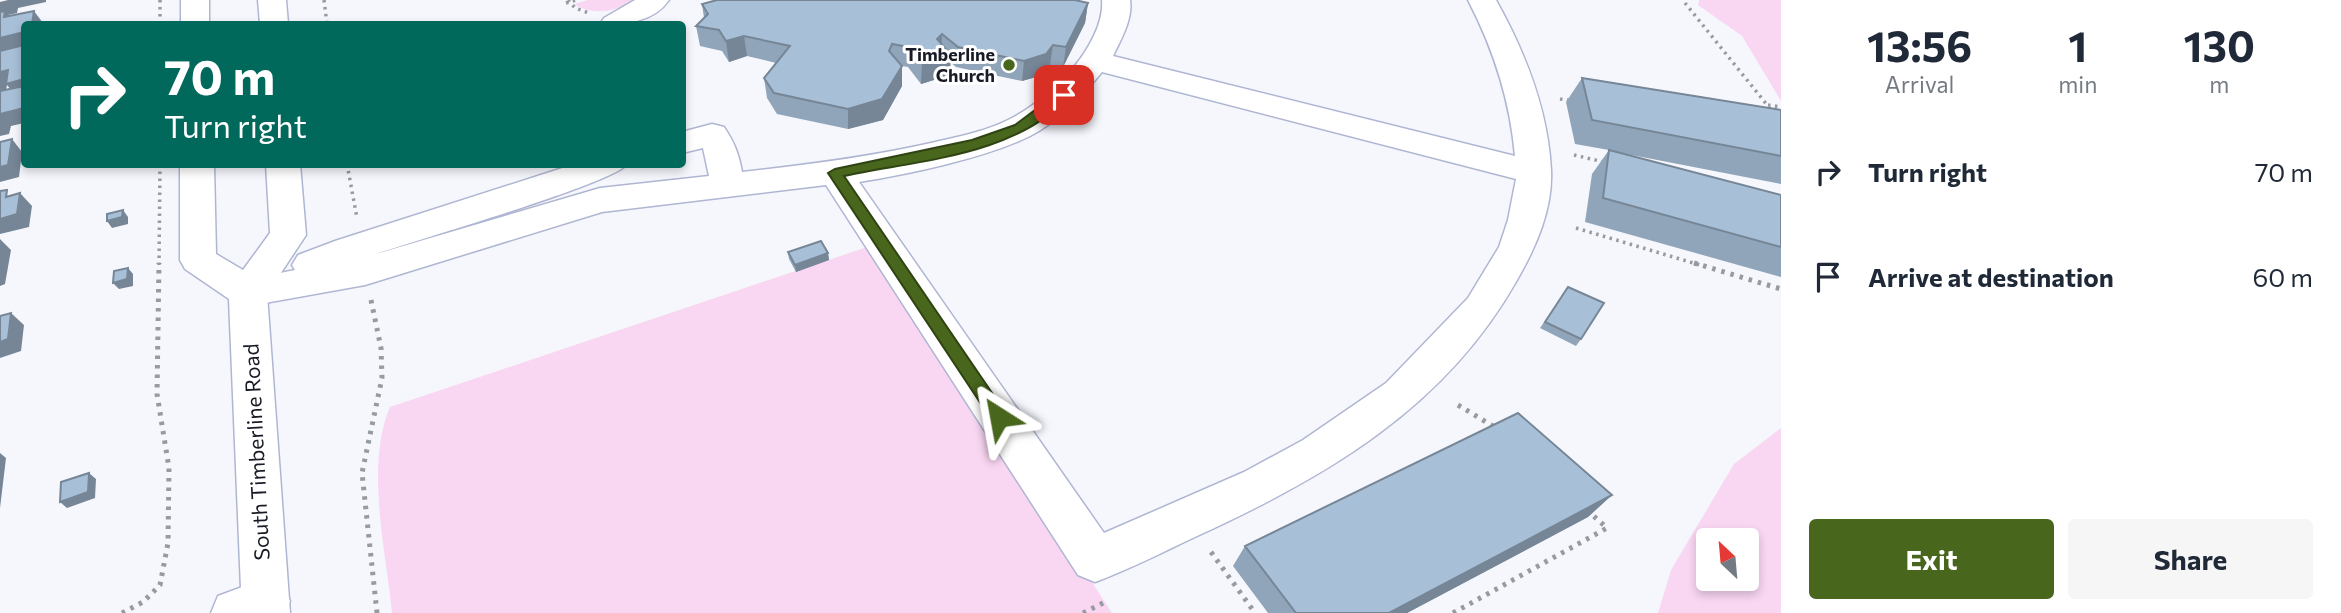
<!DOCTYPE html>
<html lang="en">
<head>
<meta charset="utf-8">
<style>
	body { margin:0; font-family:Commissioner,sans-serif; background:#f6f6f7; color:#1f2937; height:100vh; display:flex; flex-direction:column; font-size:26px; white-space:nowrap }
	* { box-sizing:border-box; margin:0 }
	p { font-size:23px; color:#747a83 }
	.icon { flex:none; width:38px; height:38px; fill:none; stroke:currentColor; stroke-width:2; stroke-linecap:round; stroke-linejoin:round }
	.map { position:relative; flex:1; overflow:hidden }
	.side { display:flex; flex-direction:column; background:#fff; width:560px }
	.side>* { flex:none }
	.hud { position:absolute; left:21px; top:21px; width:665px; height:147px; border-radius:7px; box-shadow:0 4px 10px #0003; background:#00695c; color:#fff; overflow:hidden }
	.needle { width:46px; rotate:334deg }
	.buttons { position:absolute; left:1696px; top:528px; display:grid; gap:14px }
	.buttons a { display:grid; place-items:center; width:63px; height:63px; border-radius:7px; background:#fff; box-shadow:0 4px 10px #0003; font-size:35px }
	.pin { position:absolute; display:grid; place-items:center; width:60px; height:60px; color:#fff; margin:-30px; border-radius:14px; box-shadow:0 4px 10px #0006 }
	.me { position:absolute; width:77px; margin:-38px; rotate:326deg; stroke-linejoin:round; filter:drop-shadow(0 0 5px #0008) }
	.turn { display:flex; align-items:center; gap:24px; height:147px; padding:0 28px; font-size:32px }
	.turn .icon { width:91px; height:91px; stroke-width:2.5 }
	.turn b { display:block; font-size:49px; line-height:60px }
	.eta { display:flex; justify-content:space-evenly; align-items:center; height:119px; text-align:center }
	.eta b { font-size:42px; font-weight:700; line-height:49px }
	.cta { display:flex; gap:14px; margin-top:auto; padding:14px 28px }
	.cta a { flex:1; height:80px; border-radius:7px; background:#48671d; color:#fff; font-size:28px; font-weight:700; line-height:80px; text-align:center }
	.cta a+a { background:#f6f6f7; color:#1f2937 }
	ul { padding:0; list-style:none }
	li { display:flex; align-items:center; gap:21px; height:105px; padding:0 28px }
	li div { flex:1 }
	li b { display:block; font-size:26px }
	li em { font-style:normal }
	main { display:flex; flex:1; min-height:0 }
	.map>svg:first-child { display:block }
</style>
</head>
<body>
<main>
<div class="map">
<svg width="1781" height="613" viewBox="0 0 1781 613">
	<rect width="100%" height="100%" fill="#f6f7fd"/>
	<!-- green -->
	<path fill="#f9d6f2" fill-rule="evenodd" d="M588,0h46c-17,12 -42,16 -60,4z
		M1699,0h82v101l-39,-65 -44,-31z
		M873,245l239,368h-720c-6,-62 -27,-148 -2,-206z
		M1781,428v185h-123l13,-43 63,-106zM1708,541h38v38h-38z"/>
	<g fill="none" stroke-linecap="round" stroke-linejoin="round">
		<!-- minor casing -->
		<g stroke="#afb6d2" stroke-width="3">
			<path id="minor" d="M635,0h34c-16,23 -44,24 -69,24l4,-6z
				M1102,0h28c3,19 -9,39 -17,56l402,100c-5,-56 -21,-106 -47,-156h28c29,52 52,109 55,170 2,39 -15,77 -34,110 -72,128 -191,197 -320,256 -34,16 -67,33 -102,46l-17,-7 -252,-390 -224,27 -237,73 -117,21 -13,-4 -6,-10 6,-10 60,-12 -3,-5 6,-10 37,-14 240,-77h52c-12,19 -214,77 -251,90l224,-66 109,-12 -6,-28 -21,5v-21l30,-8 12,3c10,15 15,27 18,45 64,-7 127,-15 189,-29 26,-6 53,-11 77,-23 25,-12 47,-32 66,-53 14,-17 30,-44 28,-67zM1102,72l414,107 -8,41 -9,27 -31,51 -82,85 -83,57 -59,32 -140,61 -245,-351c50,-8 126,-24 171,-46 29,-15 52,-40 72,-64z
				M266,578l17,7 7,16 -5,12h-74l7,-17z"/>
		</g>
		<!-- major casing -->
		<g stroke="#afb6d2" stroke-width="3">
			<path id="major" d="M181,0h28v24h-28z
				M258,0h28l2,24h-28z
				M180,164h34l2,90 27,16 27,-37 -4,-69h34l6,71 -39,59 23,319h-48l-13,-314 -44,-30 -5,-9z"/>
		</g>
		<!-- path-far1 -->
		<path stroke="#989aa2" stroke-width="3.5" stroke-dasharray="2.5 4.5" stroke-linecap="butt" d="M160,0v24
			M324,0l3,24
			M568,0l7,8 14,5
			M566,3l10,-3
			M1685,3l87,108
			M1560,99l13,2
			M1768,105l13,2
			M1574,155l30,7
			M347,164l10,54
			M1576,228l124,37
			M159,265l1,-101"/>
		<!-- path -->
		<path stroke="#989aa2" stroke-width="5" stroke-dasharray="3.5 6" stroke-linecap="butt" d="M1694,263l87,26
			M371,300l10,48 1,30 -20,95 15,140
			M1458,405l38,23
			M1211,552l44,61
			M122,613l21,-11 17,-17 8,-42 1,-75 -12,-74 2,-131
			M1083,613l24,-12
			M1453,613l154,-85 -19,-17"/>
		<!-- minor -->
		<use href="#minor" fill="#fff" fill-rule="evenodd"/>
		<!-- major -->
		<use href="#major" fill="#fff" fill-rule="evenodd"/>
	</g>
	<!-- wall -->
	<path fill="#90a5b9" d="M1088,3l-3,20 -22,44 -13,-2 -7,10 -21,6 -66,-14 -6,-5v13l-29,9 -13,-17 -6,-1v20l-19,34 -35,9 -71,-15 -10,-16 -3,-20 12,-15 -29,-7 -18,6 -7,-11 -22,-5 -4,-20 8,-8 -2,-14z
		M1582,78l199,32v74l-165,-32 165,43v82l-196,-55 7,-48 17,-24 -34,-6 -9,-42z
		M788,252l40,1 1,7 -33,12 -7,-13z
		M1568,287l13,52 -5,7 -36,-18z
		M1612,495l-24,22 -181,96h-139l-35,-47 12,-20z"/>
	<!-- shaded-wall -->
	<path fill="#768696" d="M8,0h38v2l-28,6 -1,5 -9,2 6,9 -14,-7v-15z
		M1088,3l-3,20 -22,44 3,-20z
		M34,11l9,12v1h-11z
		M24,32v15l-24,5v-14z
		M942,34l-1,20 10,1 -1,20 -29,9 1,-21z
		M744,36l3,20 -18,6 -3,-21z
		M1053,45l-3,20 -7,10 -21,6 2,-20z
		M902,66v20l-19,34 -35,9v-20z
		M8,70l16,9v15l-8,2 -9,-11 -1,6 -6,2v-21z
		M24,108v15l-13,3 -2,8 -9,2v-23z
		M12,139l10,13 -3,25 -19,5v-15z
		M20,193l12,13 -3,21 -29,7v-15z
		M123,210l5,7v7l-16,4 -5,-7z
		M0,239l11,11 -6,34 -5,2z
		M828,253l1,7 -33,12 -1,-7z
		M128,268l5,6v12l-14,3 -6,-6z
		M11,313l13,12 -3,26 -21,7v-16z
		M0,453l6,5 -6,50z
		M89,473l7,6 -1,19 -28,10 -7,-6z
		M1612,495l-24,22 -181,96h-18z"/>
	<!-- building -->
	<path fill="#a8c0d7" stroke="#768696" stroke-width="2" d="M717,0h358l13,3 -22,44 -13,-2 -7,9 -22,7 -66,-14 -16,-13 -5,5 14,16 -29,8 -14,-16 -16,-3 -3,7 13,15 -20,33 -34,10 -74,-16 -10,-15 26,-32 -46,-10 -18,5 -7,-11 -23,-4 12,-12 -6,-10z
		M5,11l-1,6 30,-6 -2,13h-8v8l-24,6v-26z
		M24,45l-2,21 2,-1v14l-18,5 2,-14 -8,2v-21z
		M1582,78l199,32v46l-189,-36z
		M24,86v22l-24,6v-23z
		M12,139l-4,26 -8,2v-25z
		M1609,150l172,45v52l-178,-49z
		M7,190l-1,7 14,-4 -3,21 -17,5v-28z
		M123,210l-1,7 -15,4v-7z
		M821,241l7,12 -33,12 -7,-13z
		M128,268l-1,11 -14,4 1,-12z
		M1568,287l36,16 -23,36 -36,-17z
		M11,313l-3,26 -8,3v-26z
		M1518,413l94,82 -223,118h-93l-51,-67z
		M89,473l-1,19 -28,10 1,-20z"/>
	<!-- route -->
	<path fill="#48671d" stroke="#2f4313" stroke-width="2" d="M1059,92l11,3c-53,61 -152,65 -226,81l161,236 2,5 -2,5h-12l-165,-249 7,-4 137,-29 43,-15z"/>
	<!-- markers -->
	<circle fill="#48671d" stroke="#fff" stroke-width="2.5" cx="1009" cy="65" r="7"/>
	<g text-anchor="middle" stroke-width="6" stroke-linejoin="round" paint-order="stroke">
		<!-- far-poi labels -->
		<g font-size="18" font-weight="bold" fill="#181b25" stroke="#fff" text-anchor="end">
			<text x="995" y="61">Timberline<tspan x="995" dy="21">Church</tspan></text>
		</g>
		<!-- street labels -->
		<g font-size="21" fill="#181b25" stroke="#fff">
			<text transform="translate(257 452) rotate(-93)" y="7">South Timberline Road</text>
		</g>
	</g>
</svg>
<div class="buttons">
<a><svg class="needle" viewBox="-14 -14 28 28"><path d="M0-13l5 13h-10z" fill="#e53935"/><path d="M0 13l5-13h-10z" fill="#747a83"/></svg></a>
</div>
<div class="pin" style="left:1064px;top:95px;background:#d93025"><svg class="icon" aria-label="arrive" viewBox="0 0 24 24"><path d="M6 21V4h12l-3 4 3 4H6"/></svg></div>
<svg class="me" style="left:999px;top:417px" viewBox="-20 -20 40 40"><path d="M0-17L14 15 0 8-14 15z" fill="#48671d" stroke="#fff" stroke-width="4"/></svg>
<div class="hud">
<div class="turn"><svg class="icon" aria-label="right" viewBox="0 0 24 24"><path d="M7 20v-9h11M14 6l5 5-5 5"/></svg><div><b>70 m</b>Turn right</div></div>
</div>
</div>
<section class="side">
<div class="eta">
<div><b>13:56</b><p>Arrival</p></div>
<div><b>1</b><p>min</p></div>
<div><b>130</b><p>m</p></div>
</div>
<ul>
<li><svg class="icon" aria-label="right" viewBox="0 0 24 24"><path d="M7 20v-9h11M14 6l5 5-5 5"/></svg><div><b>Turn right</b></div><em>70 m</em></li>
<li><svg class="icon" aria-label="arrive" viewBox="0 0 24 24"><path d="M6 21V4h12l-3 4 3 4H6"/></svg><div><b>Arrive at destination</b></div><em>60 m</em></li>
</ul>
<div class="cta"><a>Exit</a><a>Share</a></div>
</section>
</main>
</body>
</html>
